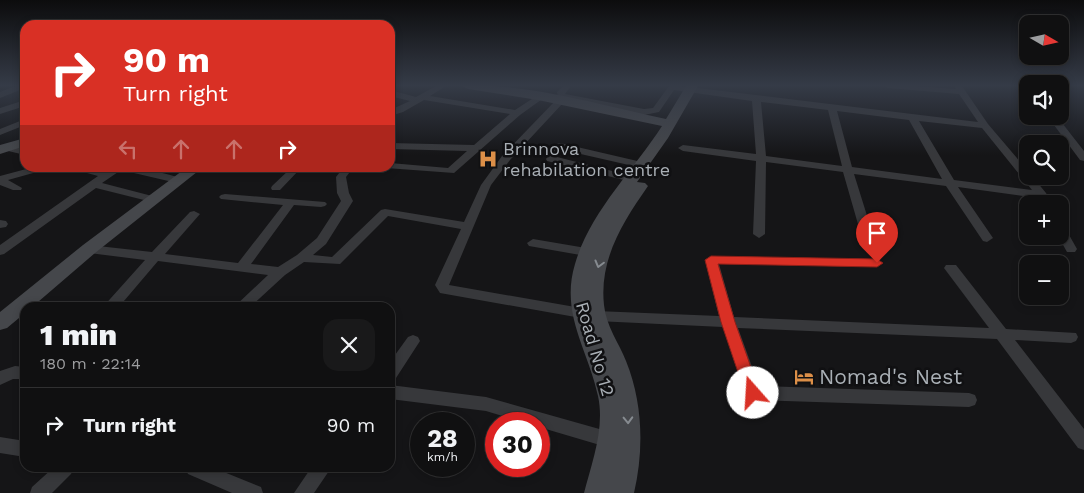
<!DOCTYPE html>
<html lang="en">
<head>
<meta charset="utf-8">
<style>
	body { margin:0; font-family:"Work Sans",sans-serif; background:#19191a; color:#f1f3f6; height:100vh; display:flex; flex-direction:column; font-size:19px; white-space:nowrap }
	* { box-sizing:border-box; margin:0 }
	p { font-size:16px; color:#9c9d9f }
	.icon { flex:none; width:28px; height:28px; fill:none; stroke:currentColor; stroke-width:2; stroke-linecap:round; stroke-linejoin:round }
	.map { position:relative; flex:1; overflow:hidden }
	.details { position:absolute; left:20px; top:302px; width:375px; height:170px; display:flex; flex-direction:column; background:#101011; border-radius:15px; box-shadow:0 2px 8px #0003,0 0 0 1px #303031 }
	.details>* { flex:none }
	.guide { position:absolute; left:20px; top:20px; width:375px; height:152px; border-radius:15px; box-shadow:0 2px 8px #0003,0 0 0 1px #303031; background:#d93025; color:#fff; overflow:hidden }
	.needle { width:32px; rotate:99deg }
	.buttons { position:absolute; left:1019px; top:15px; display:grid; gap:10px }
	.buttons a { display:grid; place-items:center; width:50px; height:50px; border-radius:10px; background:#101011; box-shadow:0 2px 8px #0003,0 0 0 1px #303031; font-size:25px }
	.speed { position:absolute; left:410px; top:412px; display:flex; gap:10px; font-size:25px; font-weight:700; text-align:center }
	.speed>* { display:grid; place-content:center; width:65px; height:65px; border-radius:50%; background:#101011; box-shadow:0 2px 8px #0003,0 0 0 1px #303031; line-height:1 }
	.speed small { font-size:12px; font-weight:400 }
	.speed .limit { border:8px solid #d22; background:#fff; color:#111 }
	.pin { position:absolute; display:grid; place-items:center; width:42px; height:42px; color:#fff; margin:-51px -21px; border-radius:50% 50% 50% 0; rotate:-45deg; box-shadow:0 0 5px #0007 }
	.pin .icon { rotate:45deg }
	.me { position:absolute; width:55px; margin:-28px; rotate:341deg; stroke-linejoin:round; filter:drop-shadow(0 0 4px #0008) }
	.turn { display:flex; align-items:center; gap:18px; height:105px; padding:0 20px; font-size:22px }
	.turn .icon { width:65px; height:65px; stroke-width:2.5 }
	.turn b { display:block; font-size:35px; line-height:42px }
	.lanes { display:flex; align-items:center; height:48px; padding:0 20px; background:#0003; justify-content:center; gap:25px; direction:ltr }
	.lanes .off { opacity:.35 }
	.round { display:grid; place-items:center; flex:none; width:52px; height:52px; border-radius:15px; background:#19191a }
	.headline { display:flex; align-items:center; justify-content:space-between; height:85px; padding:0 20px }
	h1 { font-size:30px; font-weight:800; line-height:38px }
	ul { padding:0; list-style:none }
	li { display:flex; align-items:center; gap:15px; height:75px; padding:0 20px; border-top:1px solid #303031 }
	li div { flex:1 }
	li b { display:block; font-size:19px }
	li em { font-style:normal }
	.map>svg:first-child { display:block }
</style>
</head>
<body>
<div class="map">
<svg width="1084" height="493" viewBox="0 0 1084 493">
	<rect width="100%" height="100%" fill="#151517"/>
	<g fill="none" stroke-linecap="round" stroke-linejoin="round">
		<!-- street -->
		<path fill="#37383b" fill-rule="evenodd" d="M15,86h10v2l-25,10v-6z
			M436,86h10l-16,10 85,14 23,-15 7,2 -25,18 -66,58 -68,-5h4v-5l58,5 19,-17 -77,-2v-6l84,2 36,-31 -86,-14 -21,12 -13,4v-6l20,-9 -20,-5v-6l26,7z
			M563,86h8l-6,8 79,15 9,-1 16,-22h12l297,36 -19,-28 -71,-6 -4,-2h32l40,3 -2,-3h8l26,38 40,47v5h4l14,17 6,11h-12l-2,-6 -80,-11 35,51 -6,4 -4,-1 -37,-55 -92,-12 20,64 -6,4 -6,-4 -19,-66 -77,-10 -1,72 -6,4 -6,-4 3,-73 -73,-10 -5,-3 5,-3 73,9 -4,-53 -78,-11 -15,22 -15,3 -86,-17 -1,-6zM761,102l67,8 14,56 -76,-10zM837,111l72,9 33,59 -90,-12zM919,121l63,7 50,62 -78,-10z
			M560,98l4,3 -1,2 -53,57 -19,25 -42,100 132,23 5,1 2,4 -2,4 -5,1 -141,-25 -5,-8 26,-56 -73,-13 -48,48 -36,-2 -19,13 -36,33h-16l35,-33 -110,-14 -40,47h-16l43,-48 -56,-7 -4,-1 -2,-3 2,-3 4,-1 63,7 38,-40 4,-1 6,3 -35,40 73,9 45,-58 -62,-6 -2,-2 2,-2 4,-1 100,8 2,2 -2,2 -4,1 -27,-2 -43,59 27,3 19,-12 20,-17 24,-37 -4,-8 -1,-16 7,-9h10l-7,9 3,16 4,8 -27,43 -13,11 19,2 49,-47 4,-1 79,13 17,-37 21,-29 55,-57z
			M25,100v6l-25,8v-6z
			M1056,118l3,1 25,32v10l-4,-1 -29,-39z
			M25,119v6l-25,10v-6z
			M560,143l86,20 1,2 -5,3 -79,-18 -6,7 79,20 1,2 -5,3 -85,-21 -1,-2 11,-15z
			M8,145l17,4v6l-21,-5 -1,-2z
			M30,168h15l-1,2 -36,10 14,8 -1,2h-8l-13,-5v-9z
			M75,168h15l15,4c17,-12 57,1 76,6l1,2 -5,3 -56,-13 -19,13 54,14 2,2 -2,2 -4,1 -56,-14 -92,66 -4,1v-10l98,-69 -22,-6z
			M291,168h10l-21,22h-8l-1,-2 1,-2z
			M0,220l6,1 2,3 -2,3 -6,1z
			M1060,225l4,1 13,23 -2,3h-8l-9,-16h2z
			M533,239l53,9 6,4 -6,4 -57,-10 -2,-3z
			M711,256l166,3 6,4 -6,4 -158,-3 15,53 255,11 -45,-60 2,-3h10l50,64 70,4 2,4 -2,4 -5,2 -56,-3 69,89v21l-6,-2 -81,-109 -259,-11 21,58 210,7 6,2 2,5 -2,5 -6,2 -216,-7 -6,-2 -2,-5 -22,-66 -127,-6 -5,-1 -2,-4 2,-4 5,-1 123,5 -14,-56z
			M21,300l26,4 2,4h-24v3l-9,-2 -2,-4 2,-4z
			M413,335l5,2 2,4 -24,37 -6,2v-18l18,-25z
			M15,366l10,1v12h-12l-13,6v-14z
			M390,385l96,12 124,35 6,3 3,5 -3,5 -6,3 -71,-21v-3h-10l-43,-13 -96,-12z
			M0,437l25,4v16l-25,-4z
			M53,468h21l-3,6 -19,19h-22l2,-6z
			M185,468h29l47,19 2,6h-31l-44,-19z
			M311,468h20l-17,25h-20z"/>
		<!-- secondary -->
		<path fill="#45474b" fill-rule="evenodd" d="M462,86c62,-4 142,20 204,33l20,-33h12l-30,52 -31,44 8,1 3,3c-25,36 -49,73 -44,119 2,21 15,38 22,56 17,42 18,89 8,132h-50c8,-31 21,-65 14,-97 -10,-47 -38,-82 -23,-132 15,-52 58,-93 87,-138l-124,-26 -70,-11z
			M25,138v8l-25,8v-9z
			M186,168h16l-107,85 -64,55h-6v5l-18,15 -7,2v-18l83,-67z"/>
	</g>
	<!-- one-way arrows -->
	<defs><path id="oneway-chevron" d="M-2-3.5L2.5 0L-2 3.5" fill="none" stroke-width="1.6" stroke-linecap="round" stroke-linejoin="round" transform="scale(1.25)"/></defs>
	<g stroke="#868b90">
		<use href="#oneway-chevron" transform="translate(599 264) rotate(105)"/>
		<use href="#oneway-chevron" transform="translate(628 420) rotate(88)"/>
	</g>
	<!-- sky -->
	<linearGradient id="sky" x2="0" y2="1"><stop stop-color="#0c0c0d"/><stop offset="0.55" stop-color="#353b47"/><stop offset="1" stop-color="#353b47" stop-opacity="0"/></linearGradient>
	<rect width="1084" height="155" fill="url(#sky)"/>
	<!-- route -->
	<path fill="#d93025" stroke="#8d1f18" d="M711,256l166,3 6,4 -6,4 -159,-3 17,58 25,71 -2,4 -5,2 -6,-2 -2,-4 -24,-71 -16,-62z"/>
	<!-- icons -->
	<defs>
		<g id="hospital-bare" transform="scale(1.5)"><path d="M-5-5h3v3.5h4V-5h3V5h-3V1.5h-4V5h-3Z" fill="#dc8f48" stroke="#101012" stroke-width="2.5" paint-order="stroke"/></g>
		<g id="hotel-bare" transform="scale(1.5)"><path d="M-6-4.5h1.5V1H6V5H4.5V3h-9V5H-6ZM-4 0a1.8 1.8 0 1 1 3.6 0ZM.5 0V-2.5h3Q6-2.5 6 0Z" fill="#dc8f48" stroke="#101012" stroke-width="2.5" paint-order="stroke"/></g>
	</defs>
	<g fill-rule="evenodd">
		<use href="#hospital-bare" x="488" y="159"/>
		<use href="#hotel-bare" x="804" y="377"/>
	</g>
	<g text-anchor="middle" stroke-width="5" stroke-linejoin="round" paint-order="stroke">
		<!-- poi labels -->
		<g font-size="18" fill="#a9afb5" stroke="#101012" text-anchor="start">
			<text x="503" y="155">Brinnova<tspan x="503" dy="21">rehabilation centre</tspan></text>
		</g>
		<!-- street labels -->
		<g font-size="18" fill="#a9afb5" stroke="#101012">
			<text transform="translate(595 349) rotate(74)" y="6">Road No 12</text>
		</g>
		<!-- near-poi labels -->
		<g font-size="21" fill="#a9afb5" stroke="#101012" text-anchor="start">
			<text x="819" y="384">Nomad's Nest</text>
		</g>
	</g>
</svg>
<div class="buttons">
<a><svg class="needle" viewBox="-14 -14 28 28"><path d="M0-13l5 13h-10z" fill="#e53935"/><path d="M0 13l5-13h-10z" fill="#9c9d9f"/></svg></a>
<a><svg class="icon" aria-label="sound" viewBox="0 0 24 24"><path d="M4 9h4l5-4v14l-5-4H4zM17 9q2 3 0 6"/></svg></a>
<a><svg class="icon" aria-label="search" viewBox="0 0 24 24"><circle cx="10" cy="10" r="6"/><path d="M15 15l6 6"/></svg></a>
<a>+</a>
<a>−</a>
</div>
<div class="speed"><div>28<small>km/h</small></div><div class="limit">30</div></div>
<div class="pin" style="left:877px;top:263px;background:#d93025"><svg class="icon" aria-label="arrive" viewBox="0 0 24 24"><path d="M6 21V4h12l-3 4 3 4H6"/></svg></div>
<svg class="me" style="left:753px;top:393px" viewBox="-20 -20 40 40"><circle r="19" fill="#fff"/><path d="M0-13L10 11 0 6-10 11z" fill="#d93025"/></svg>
<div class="guide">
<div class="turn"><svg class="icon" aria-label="right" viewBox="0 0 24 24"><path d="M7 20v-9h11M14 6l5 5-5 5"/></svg><div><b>90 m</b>Turn right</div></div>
<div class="lanes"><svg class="icon off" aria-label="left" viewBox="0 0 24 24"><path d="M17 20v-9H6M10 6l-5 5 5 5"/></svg><svg class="icon off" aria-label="ahead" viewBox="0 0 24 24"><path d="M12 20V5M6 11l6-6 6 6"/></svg><svg class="icon off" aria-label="ahead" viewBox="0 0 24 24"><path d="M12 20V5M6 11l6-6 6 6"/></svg><svg class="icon" aria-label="right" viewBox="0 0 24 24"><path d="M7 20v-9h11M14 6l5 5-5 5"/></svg></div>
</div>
<section class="details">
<div class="headline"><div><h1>1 min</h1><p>180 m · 22:14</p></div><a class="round"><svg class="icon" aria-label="close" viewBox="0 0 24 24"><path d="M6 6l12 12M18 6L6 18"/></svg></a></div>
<ul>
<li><svg class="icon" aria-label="right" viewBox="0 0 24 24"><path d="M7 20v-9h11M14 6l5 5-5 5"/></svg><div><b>Turn right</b></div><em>90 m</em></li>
</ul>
</section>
</div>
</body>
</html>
